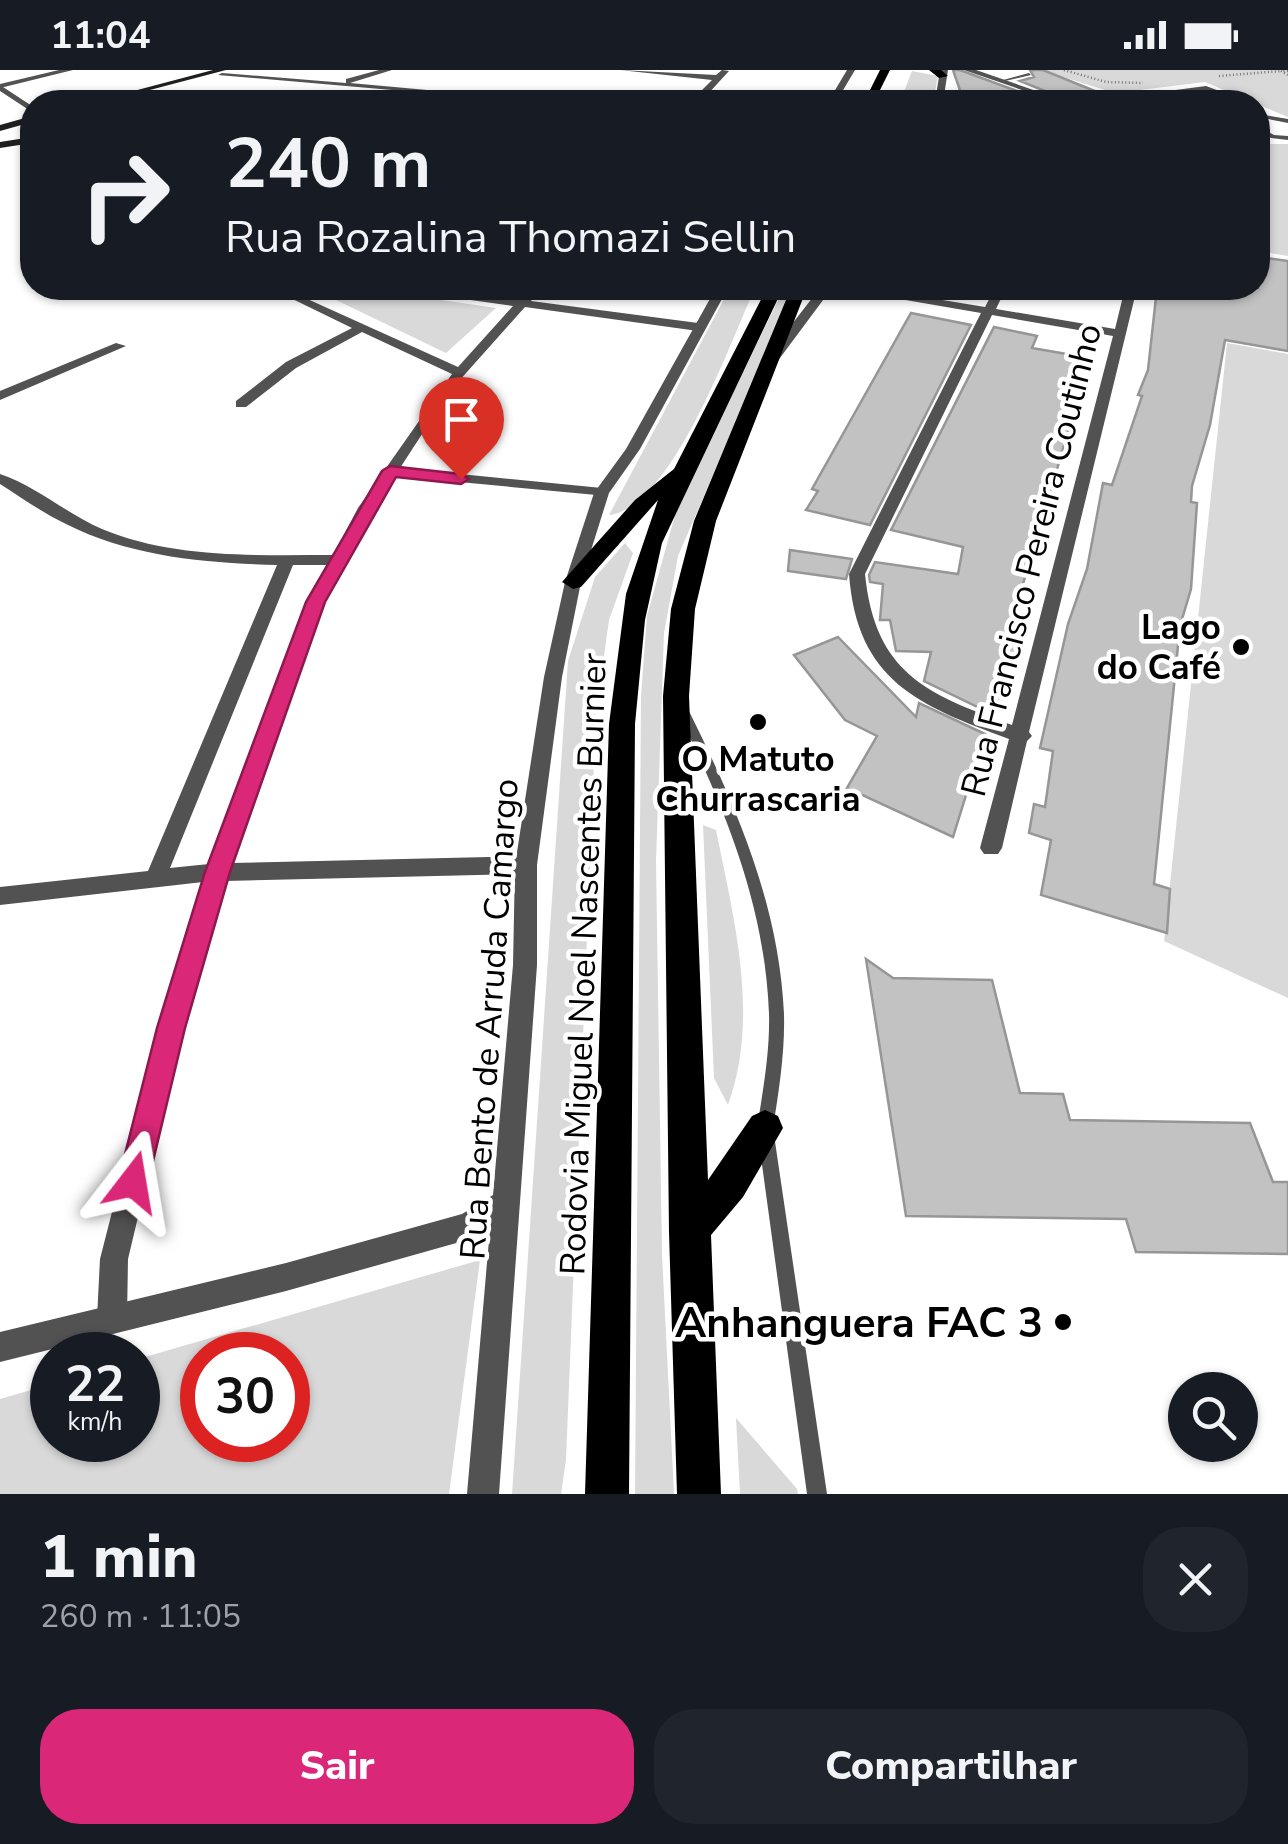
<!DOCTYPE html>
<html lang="pt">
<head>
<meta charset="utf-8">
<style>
	body { margin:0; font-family:"Nunito Sans",sans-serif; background:#20242c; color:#f1f3f6; height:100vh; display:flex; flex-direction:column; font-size:38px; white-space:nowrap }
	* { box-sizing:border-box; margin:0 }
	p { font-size:32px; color:#9ea1a6 }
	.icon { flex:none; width:55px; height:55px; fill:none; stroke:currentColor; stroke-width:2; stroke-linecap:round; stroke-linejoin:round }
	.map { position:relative; height:1424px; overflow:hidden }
	.panel { display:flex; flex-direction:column; background:#171b24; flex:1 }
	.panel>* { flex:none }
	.hud { position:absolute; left:20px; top:20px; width:1250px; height:210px; border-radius:40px; box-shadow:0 2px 8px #0004; background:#171b24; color:#f1f3f6; overflow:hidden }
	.buttons { position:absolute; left:1168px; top:1302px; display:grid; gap:20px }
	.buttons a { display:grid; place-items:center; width:90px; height:90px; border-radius:50%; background:#171b24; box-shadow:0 2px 8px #0004; font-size:50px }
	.speed { position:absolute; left:30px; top:1262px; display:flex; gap:20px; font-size:50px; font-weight:700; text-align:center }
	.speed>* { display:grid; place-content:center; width:130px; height:130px; border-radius:50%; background:#171b24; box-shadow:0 2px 8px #0004; line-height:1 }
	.speed small { font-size:25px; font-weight:400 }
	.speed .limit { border:15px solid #d22; background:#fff; color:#111 }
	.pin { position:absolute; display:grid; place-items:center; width:85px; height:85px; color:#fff; margin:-102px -42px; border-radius:50% 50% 50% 0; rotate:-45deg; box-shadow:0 0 10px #0007 }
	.pin .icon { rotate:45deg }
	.me { position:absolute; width:110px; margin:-55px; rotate:14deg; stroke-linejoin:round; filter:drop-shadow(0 0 8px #0008) }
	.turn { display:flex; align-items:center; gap:35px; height:210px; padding:0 40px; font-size:45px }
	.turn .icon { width:130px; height:130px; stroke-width:2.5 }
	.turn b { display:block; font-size:70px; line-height:85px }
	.round { display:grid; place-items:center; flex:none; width:105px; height:105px; border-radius:40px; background:#20242c }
	.summary { display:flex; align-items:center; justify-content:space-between; height:170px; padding:0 40px }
	h1 { font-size:60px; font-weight:800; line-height:75px }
	.action { display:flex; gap:20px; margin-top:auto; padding:20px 40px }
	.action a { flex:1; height:115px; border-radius:40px; background:#db2777; color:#fff; font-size:40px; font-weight:800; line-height:115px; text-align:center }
	.action a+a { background:#20242c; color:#f1f3f6 }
	.status { display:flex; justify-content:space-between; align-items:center; height:70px; padding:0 50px; background:#171b24; direction:ltr }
	.status svg { height:28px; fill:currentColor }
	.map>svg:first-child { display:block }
</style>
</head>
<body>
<div class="status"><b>11:04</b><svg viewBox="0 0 49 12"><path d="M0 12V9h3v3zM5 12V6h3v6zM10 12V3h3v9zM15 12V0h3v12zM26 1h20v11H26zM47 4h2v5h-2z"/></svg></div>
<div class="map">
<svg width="1288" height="1424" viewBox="0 0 1288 1424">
	<rect width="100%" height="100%" fill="#fff"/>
	<!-- green -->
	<path fill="#d9d9d9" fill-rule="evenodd" d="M1040,0h248v47l-83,-35 -90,11z
		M912,1l26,5 -5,26h-40l8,-3z
		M1258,74h30v112l-30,-5z
		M311,218h49l136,20 -50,45z
		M730,218h25c-24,52 -83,220 -146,227z
		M784,218h10l-116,268 -14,77 -8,228 6,393 12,240h-39l6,-798 6,-80 30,-108z
		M1227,273l61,11v644l-124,-57z
		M625,473l8,10 -24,67 -13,94 -30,746 -5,34h-49l56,-833 27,-84z
		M703,755l13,5c18,90 44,186 12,275l-14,-27z
		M480,1190l-31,234h-449v-95l52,-15v56h86v-81zM202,1285h86v85h-86z
		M736,1348l61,71 1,5h-58z"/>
	<!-- building -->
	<path fill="#c2c2c2" stroke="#969696" stroke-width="2.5" d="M953,0h7l87,32h-83z
		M1030,0h13l79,32h-50l-52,-21 14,-4z
		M1258,187l30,4v90l-63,-11 -15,85 -18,61 -1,16 6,1 -6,86 -11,37 -26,258 16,5 -3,44 -126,-38 10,-55 -22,-7 5,-29 11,3 8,-56 -13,-3 28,-124 19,-55 16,-86 9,2 30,-89 -4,-1 10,-25 9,-82h101z
		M911,243l60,12 -101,200 -64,-15 12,-19 -6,-2z
		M994,257l43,9 -5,12 58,10 -78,263 13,2 -23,81 -6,-1 -4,11 -68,-33 7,-29 -35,-1 -6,-31h-10l3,-36 -13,-2 -1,-7 6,-13 83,12 5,-27 -72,-17z
		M790,480l62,9 -6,20 -58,-8z
		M838,567l78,80 3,-14 66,31 -32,103 -106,-49 30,-52 -32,-16 -51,-65z
		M866,889l27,19 99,2 28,113 43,1 7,26 180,3 23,59h15v72l-152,-2 -10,-33 -220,-3z"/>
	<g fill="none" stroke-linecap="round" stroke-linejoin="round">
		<!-- path -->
		<path stroke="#747474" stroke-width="2.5" stroke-dasharray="1 2.5" stroke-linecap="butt" d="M1064,0l42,12 37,1
			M1288,1h-7l7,4
			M1219,6l62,-5"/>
		<!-- service -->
		<path fill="#525252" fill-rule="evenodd" d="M1029,3l2,2 -26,6 -2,-1z
			M1206,16l43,16h-7l-36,-12 -44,4 16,8h-5l-20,-9z
			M1258,44l30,5v4l-30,-6z
			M1258,56l16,9 14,1v4l-17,-2 -13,-8z
			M682,635l6,4c48,97 91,195 96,305 1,38 -5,76 -11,114l54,366h-20l-50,-366c6,-38 13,-76 12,-114 -4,-110 -45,-208 -93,-305z"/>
		<!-- minor -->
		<path fill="#525252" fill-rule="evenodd" d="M59,0h14l-73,18v-4z
			M379,0h13l-42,13 208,19h-28l-312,-27 4,-2 124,10v-4z
			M620,0l96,5 6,-5 7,1 -23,25 -39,6 33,-10 12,-12z
			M964,0h12l92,32h-11z
			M270,218h13l175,79 55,-61 -107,-15 -5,-3h27l91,12 11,-12h11l-10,13 167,22 6,4 -6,4 -173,-24 -75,84 -50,77 202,20 5,2v6l-212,-20 -21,32 -51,95 -92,260 295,-7 8,3 3,6 -3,6 -8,3 -301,7 -42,147 -55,231 -1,59 -5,10 -10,5 -10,-5 -5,-10 3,-59 59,-231 44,-146 -203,23v-18l148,-16 129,-306c-71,-2 -146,-8 -211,-41 -23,-11 -44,-26 -66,-40v-10c36,12 67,40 102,55 71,30 156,26 231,26l25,-47 94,-134 -90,-42 -66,36 -50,39h-10v-6l50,-39 66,-34zM293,495h34l-20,38 -98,261 -39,4z
			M995,218h11l-10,21 119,20 10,-41h12l-108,444 3,4 -5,5 -25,107 -4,6h-14l-4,-6 29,-109c-91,-34 -152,-58 -160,-165l132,-261 -87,-15 -74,-2 -6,-3 6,-3 74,2 91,15zM992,245l121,21 -101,389c-86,-31 -137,-52 -147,-151z
			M116,273l10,3 -126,54v-9z"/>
		<!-- tertiary -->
		<path fill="#525252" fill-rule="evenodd" d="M847,0h8l-19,32h-8z
			M940,0h8l-5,32h-8z
			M0,15l32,21v6l-32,-21z
			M716,218h12l-88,161 -31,44 -28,89 -19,95 -25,188v100l-38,529h-32l23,-266 -23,12 -181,51 -286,71v-30l286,-69 176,-49 31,-19 20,-230 2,-100 29,-188 21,-95 29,-89 32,-44z
			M820,218h12l-58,78h-10v-6z"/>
		<!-- secondary -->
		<path fill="#1f1f1f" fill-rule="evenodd" d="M213,0h13l-122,32h-12z
			M32,46v6l-32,9v-6z
			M32,67v6l-32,5v-6z"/>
		<!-- trunk -->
		<path fill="#000" fill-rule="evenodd" d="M880,0h10l-16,32h-10z
			M929,0h12l7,6 -9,2z
			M767,218h16l-121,255 -17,77 -10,104 -6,770h-44l24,-770 17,-130 32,-94 -77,87 -8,2 -11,-7 73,-82 39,-31z
			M791,218h16l-91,233 -21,88 -6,87 19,484 44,-64 13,-6 13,6 5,12 -40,69 -32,38 10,259h-44l-8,-262 -6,-536 8,-87 23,-88z"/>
	</g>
	<!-- route -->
	<path fill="#db2777" stroke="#8e194d" stroke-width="2.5" d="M390,396l71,8 8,5 -8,5 -65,-7 -71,125 -95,270 -45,156 -37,154 -4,11 -11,4 -11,-4 -4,-11 39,-154 48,-156 101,-270 76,-131z"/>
	<!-- markers -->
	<g fill="#000" stroke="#fff" stroke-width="4">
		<circle cx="1241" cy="577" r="10"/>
		<circle cx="758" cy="652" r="10"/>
		<circle cx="1063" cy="1252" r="10"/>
	</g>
	<g text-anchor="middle" stroke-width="9" stroke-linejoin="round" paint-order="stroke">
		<!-- street labels -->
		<g font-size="35" fill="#000" stroke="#fff">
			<text transform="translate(1031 490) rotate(-76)" y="12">Rua Francisco Pereira Coutinho</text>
			<text transform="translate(583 894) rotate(-88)" y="12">Rodovia Miguel Noel Nascentes Burnier</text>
			<text transform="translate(489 949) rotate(-86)" y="12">Rua Bento de Arruda Camargo</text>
		</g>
		<!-- poi labels -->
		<g font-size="35" font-weight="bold" fill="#000" stroke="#fff" text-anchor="end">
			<text x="1221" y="569">Lago<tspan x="1221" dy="40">do Café</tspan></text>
			<text x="758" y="701" text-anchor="middle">O Matuto<tspan x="758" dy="40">Churrascaria</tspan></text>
		</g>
		<!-- near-poi labels -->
		<g font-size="42" font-weight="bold" fill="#000" stroke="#fff" text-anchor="end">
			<text x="1043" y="1267">Anhanguera FAC 3</text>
		</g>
	</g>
</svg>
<div class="buttons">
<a><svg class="icon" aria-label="search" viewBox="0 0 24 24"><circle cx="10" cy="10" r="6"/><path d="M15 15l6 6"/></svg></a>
</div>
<div class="speed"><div>22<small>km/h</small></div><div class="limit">30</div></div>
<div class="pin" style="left:461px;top:409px;background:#d93025"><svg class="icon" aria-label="arrive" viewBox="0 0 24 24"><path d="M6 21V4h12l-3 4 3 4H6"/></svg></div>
<svg class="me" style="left:133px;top:1112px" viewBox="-20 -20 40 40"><path d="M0-17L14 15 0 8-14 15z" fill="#db2777" stroke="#fff" stroke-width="4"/></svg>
<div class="hud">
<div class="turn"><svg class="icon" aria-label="right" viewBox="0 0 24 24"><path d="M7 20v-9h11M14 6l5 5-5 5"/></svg><div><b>240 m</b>Rua Rozalina Thomazi Sellin</div></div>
</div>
</div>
<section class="panel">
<div class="summary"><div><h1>1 min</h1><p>260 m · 11:05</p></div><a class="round"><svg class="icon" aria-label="close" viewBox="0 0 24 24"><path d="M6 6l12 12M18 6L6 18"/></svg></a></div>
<div class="action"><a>Sair</a><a>Compartilhar</a></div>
</section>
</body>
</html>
